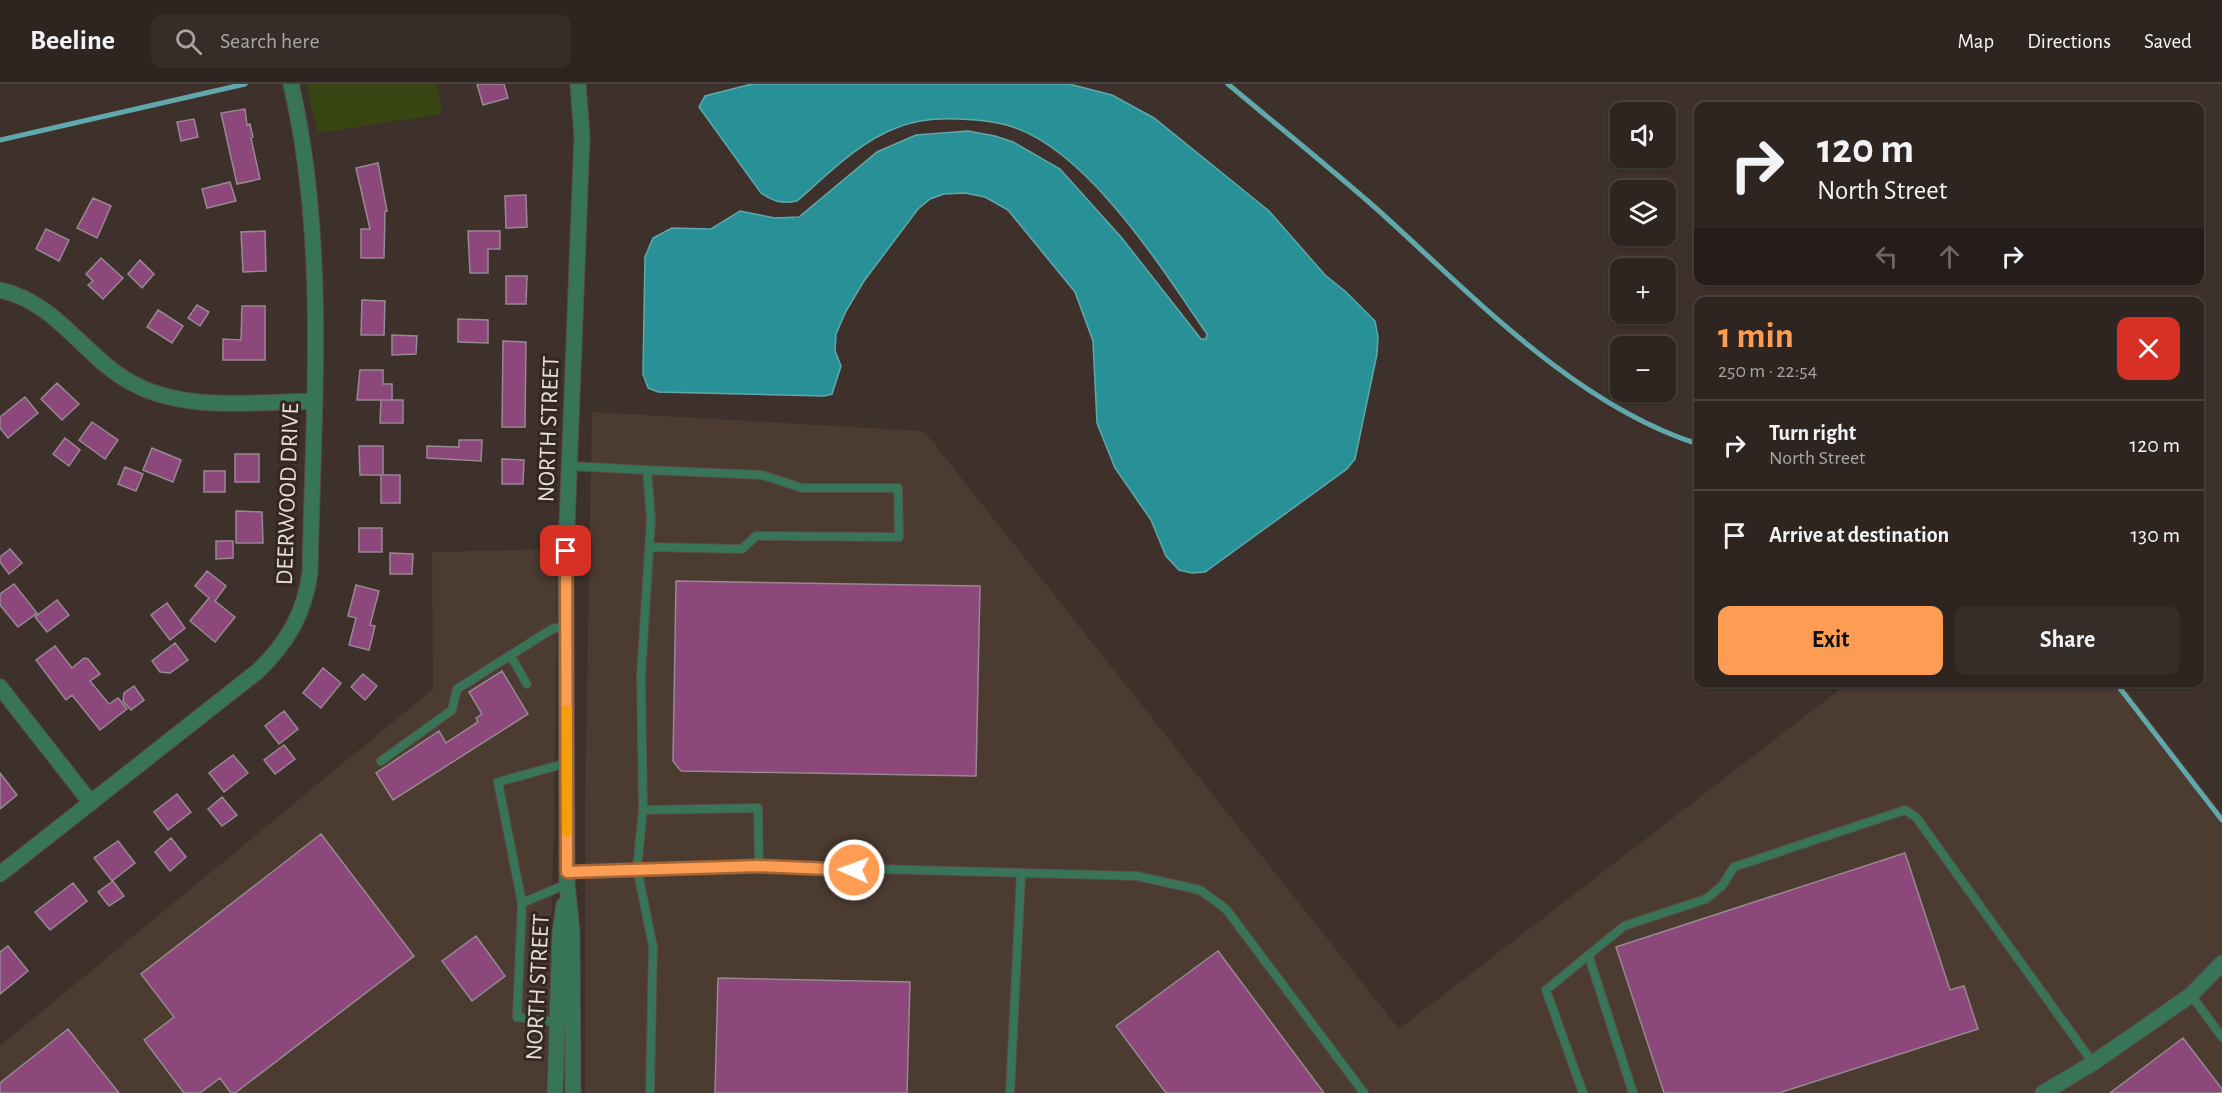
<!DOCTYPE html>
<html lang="en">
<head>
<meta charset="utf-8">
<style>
	body { margin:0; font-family:"Alegreya Sans",sans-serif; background:#362d29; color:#f1f3f6; height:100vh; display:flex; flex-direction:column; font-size:22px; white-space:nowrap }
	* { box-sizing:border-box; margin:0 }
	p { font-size:20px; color:#a7a5a5 }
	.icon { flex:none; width:33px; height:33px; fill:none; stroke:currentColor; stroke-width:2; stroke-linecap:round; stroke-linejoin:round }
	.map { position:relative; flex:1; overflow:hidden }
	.panel { position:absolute; left:1694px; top:213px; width:510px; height:390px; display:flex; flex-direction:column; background:#2e2520; border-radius:12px; box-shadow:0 2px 4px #0004,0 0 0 2px #49423e }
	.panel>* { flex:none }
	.banner { position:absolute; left:1694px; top:18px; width:510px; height:183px; border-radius:12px; box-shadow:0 2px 4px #0004,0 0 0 2px #49423e; background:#2e2520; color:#f1f3f6; overflow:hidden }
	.buttons { position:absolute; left:1610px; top:18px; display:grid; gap:12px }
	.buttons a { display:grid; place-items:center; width:66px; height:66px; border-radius:12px; background:#2e2520; box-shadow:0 2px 4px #0004,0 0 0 2px #49423e; font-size:30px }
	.pin { position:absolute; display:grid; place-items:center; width:51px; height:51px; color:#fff; margin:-26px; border-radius:12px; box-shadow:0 3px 9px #0006 }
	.me { position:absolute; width:66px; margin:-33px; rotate:272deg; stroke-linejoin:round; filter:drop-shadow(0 0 4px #0008) }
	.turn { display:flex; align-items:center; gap:21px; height:126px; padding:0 24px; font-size:27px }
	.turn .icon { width:78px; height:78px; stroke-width:2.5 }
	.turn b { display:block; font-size:42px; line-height:51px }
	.lanes { display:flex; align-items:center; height:57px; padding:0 24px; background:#0003; justify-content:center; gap:30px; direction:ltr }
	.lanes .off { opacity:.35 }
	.round { display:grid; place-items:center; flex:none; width:63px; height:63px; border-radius:12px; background:#362d29 }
	.overview { display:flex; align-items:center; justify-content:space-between; height:102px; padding:0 24px }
	h1 { font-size:36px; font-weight:700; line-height:45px; color:#fd9d54 }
	.button { display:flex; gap:12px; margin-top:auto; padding:12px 24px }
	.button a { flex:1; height:69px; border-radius:12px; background:#fd9d54; color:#111; font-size:24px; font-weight:700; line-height:69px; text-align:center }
	.button a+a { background:#362d29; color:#f1f3f6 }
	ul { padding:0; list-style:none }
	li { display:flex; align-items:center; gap:18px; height:90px; padding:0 24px; border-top:2px solid #49423e }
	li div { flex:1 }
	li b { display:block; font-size:22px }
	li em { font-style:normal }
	header { display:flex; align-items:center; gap:36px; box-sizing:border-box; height:84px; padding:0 30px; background:#2e2520; border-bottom:2px solid #49423e }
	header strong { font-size:28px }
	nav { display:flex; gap:33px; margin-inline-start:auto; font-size:21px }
	.search { width:420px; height:54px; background:#362d29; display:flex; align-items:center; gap:15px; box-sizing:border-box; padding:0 21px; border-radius:12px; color:#a7a5a5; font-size:22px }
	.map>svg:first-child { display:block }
</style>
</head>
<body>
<header>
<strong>Beeline</strong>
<div class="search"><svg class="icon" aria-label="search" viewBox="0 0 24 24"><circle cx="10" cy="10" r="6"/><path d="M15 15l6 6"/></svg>Search here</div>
<nav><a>Map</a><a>Directions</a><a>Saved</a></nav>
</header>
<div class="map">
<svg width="2222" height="1009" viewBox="0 0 2222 1009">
	<rect width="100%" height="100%" fill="#3e312b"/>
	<!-- industrial -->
	<path fill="#4b3b30" d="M592,328l332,19 475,598 449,-346h273l101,131v279h-1637v-288z
		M557,465l-3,281 -8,263h-546v-47l433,-357 -1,-137z"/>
	<!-- green -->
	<path fill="#374512" d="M306,0h131l5,30 -124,19z"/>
	<!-- water -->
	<path fill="#279197" stroke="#60a8ab" stroke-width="1.5" d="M752,0h317l43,11 42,23 115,93 56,64 21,17 29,29 3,16 -1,17 -22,105 -8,10 -142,103 -13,1 -13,-3 -13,-14 -15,-36 -36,-52 -18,-45 -4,-82 -18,-49 -67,-82 -23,-13 -20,-4 -21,1 -14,5 -12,10 -54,72 -18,30 -10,23 -1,17 6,15 -9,28 -8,2 -166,-4 -10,-4 -5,-14 2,-117 8,-19 19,-10 39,1 29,-18 35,7 24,-1 78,-65 39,-17 52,-4 27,5 18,6 47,27 61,68 80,102h5l1,-5c-45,-65 -117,-181 -194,-207 -17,-6 -36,-7 -54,-8 -20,-1 -44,1 -63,9 -37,14 -69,47 -99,73 -15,3 -23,1 -36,-8l-62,-86 6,-11z"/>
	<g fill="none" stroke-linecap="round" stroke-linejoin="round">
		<!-- stream -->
		<path stroke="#60a8ab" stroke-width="5" d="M1228,0c50,42 101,83 150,126 94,85 197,195 320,234
			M0,56l245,-56
			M2115,598l107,138"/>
	</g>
	<!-- building -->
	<path fill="#8c477b" stroke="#978892" stroke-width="1.5" d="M477,0h27l4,14 -25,7z
		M245,25l2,16 3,-1 3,13 -2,1 9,41 -23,5 -16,-71z
		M194,35l4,18 -17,4 -4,-19z
		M378,79l9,48h-2l-1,47h-23v-29h9l-14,-61z
		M230,98l6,19 -29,7 -5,-19z
		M526,111l1,32 -21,1 -1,-32z
		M93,114l18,8 -14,32 -20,-10z
		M46,145l23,11 -10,21 -23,-12z
		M265,147l1,40 -23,1 -2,-40z
		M468,147h32v18h-12v24h-18z
		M101,174l22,20 -20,21 -15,-14 5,-4 -7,-7z
		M140,176l14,14 -12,14 -14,-14z
		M506,192h21l-1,28h-20z
		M362,216l23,1 -1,34h-23z
		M197,221l12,7 -9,14 -12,-8z
		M242,222h23v54h-42v-21l18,1z
		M158,226l25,16 -11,17 -25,-16z
		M458,235l30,1v23l-30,-1z
		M392,251l25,1 -1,18 -24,1z
		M503,257l23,1 -1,85h-23z
		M360,286h23v14h9v16h-35z
		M57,299l22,21 -17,16 -21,-21z
		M25,313l13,16 -30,25 -8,-10v-11z
		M381,316h22v23h-23z
		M92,338l26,18 -13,19 -26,-19z
		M65,354l15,12 -11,16 -16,-12z
		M459,356h23l-1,21 -54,-3v-12l32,1z
		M359,362h24v29h17v28h-19v-28h-21z
		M152,364l29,12 -8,22 -30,-12z
		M235,370h24v28h-24z
		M502,375l22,1 -1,24h-21z
		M125,383l18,7 -7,17 -18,-7z
		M204,387h21v21h-21z
		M236,427l26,1 1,31h-27z
		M359,444h23v24h-23z
		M216,457h17v17l-17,1z
		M10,465l12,14 -13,11 -9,-12v-5z
		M390,469l23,1 -1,20h-22z
		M207,487l19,15 -11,15 20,16 -20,25 -25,-21 19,-23 -14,-12z
		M676,497l304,5 -4,190 -295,-5 -8,-10z
		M14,500l23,29 -19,14 -18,-22v-11z
		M356,501l23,6 -9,34 5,1 -6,24 -20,-5 7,-27 -8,-2z
		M57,516l12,15 -22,17 -12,-15z
		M167,519l18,25 -15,12 -19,-25z
		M175,559l13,17 -18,13 -10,-1 -8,-11z
		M55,562l17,22 12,-10 4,1 12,15 -10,7 19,23 9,-6 9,11 -27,21 -28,-35 -6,5 -30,-40z
		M323,584l18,15 -20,25 -18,-15z
		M502,587l26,43 -135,86 -17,-27 63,-42 7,12 32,-21 -2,-4 6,-4 -13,-22z
		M363,590l14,12 -12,14 -14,-13z
		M134,602l10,14 -13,10 -8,-9 1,-8z
		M284,627l14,18 -19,15 -14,-18z
		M284,661l11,14 -20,15 -11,-14z
		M233,671l15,18 -24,19 -15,-19z
		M0,689l17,22 -17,14z
		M177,710l14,18 -23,18 -14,-18z
		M222,713l15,18 -15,11 -14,-17z
		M321,750l93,122 -179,137h-4l-11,-15 -20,15h-16l-40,-53 30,-23 -33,-43z
		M171,754l15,19 -16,14 -15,-19z
		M118,757l17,22 -23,18 -18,-23z
		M1905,769l45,137 14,-4 14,43 -199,64h-115l-48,-146z
		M113,797l11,15 -15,10 -11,-14z
		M73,799l14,18 -37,29 -15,-18z
		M476,852l29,40 -33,25 -30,-40z
		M8,862l20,25 -28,23v-42z
		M1218,867l106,142h-158l-50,-67z
		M718,894l192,4 -3,111h-192z
		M68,945l51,64h-119v-10z
		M2183,954l39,51v4h-112z"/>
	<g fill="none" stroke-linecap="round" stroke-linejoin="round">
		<!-- service casing -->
		<g stroke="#594d47" stroke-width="10">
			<path id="service" d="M569,382l78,4 4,49 -10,157 2,134 -6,58 16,79 -3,146
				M647,386l115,5 40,13h96l1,49 -143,-1 -14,13 -93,-2
				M510,571l17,29
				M381,677l71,-51 5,-21 95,-60 14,-2
				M643,726l115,-2 1,58
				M567,788l192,-6 378,10 63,14 26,19 138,184
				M567,800l-45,19 -24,-121 69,-19
				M522,819l-5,114 39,5
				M1589,873l44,136
				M2191,911l31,42
				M1010,1009l11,-218
				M1583,1009l-37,-103 78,-64 82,-27 16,-13 12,-19 171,-57 11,7 177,246"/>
		</g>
		<!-- minor casing -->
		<g stroke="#594d47" stroke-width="17">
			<path id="minor" d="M0,206c55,12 80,61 125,89 54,34 127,23 188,22
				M0,603l91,116
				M0,790l258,-203c29,-28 47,-58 52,-99 3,-162 18,-329 -19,-488
				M2043,1009l50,-30 98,-68 31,-32"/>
		</g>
		<!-- tertiary casing -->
		<g stroke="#594d47" stroke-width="17">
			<path id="tertiary" d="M555,1009l5,-160 4,-28
				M573,1009l-1,-161 -5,-48 -1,-333 16,-415 -4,-52"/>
		</g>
		<!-- service -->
		<use href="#service" stroke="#387558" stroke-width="8"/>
		<!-- minor -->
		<use href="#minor" stroke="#387558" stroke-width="15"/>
		<!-- tertiary -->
		<use href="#tertiary" stroke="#387558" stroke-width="15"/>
	</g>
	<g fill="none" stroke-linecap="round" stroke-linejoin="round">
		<!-- route casing -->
		<g stroke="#a46637" stroke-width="15">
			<path id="route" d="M566,467l1,321 192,-6 95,4"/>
		</g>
		<!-- route -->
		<use href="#route" stroke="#fd9d54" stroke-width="10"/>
		<!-- slow -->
		<path stroke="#f59e0b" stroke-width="10" d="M567,626v122"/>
	</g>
	<g text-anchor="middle" stroke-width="6" stroke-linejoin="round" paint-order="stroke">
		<!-- street labels -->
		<g font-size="24" fill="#e6ddd9" stroke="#342721">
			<text transform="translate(548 345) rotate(-88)" y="8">NORTH STREET</text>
			<text transform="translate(287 410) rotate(-88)" y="8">DEERWOOD DRIVE</text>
			<text transform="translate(537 903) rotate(-87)" y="8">NORTH STREET</text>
		</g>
	</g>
</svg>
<div class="buttons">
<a><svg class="icon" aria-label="sound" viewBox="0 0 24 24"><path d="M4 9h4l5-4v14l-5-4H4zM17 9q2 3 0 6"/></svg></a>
<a><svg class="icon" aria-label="layers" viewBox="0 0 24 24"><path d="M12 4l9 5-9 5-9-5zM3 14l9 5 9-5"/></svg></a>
<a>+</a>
<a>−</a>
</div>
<div class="pin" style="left:566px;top:467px;background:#d93025"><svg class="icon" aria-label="arrive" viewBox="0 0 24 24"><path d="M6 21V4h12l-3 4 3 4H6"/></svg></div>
<svg class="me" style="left:854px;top:786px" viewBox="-20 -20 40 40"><circle r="17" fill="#fd9d54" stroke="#fff" stroke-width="3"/><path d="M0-11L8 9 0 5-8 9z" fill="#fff"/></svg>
<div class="banner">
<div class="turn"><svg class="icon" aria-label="right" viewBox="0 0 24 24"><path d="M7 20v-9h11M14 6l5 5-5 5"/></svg><div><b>120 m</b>North Street</div></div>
<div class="lanes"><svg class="icon off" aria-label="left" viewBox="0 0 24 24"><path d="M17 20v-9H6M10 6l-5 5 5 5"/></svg><svg class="icon off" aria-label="ahead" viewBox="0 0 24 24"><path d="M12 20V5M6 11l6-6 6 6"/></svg><svg class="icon" aria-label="right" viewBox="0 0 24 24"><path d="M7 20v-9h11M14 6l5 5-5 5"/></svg></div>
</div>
<section class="panel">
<div class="overview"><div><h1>1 min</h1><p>250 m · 22:54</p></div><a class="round" style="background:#d93025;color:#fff"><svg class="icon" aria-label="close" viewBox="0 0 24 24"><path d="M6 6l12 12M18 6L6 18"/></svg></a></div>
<ul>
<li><svg class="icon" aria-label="right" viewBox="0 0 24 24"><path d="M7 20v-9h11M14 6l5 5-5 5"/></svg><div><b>Turn right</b><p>North Street</p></div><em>120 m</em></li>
<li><svg class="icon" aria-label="arrive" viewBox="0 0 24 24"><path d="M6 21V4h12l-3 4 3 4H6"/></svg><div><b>Arrive at destination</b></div><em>130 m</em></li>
</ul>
<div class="button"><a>Exit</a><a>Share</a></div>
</section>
</div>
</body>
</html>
